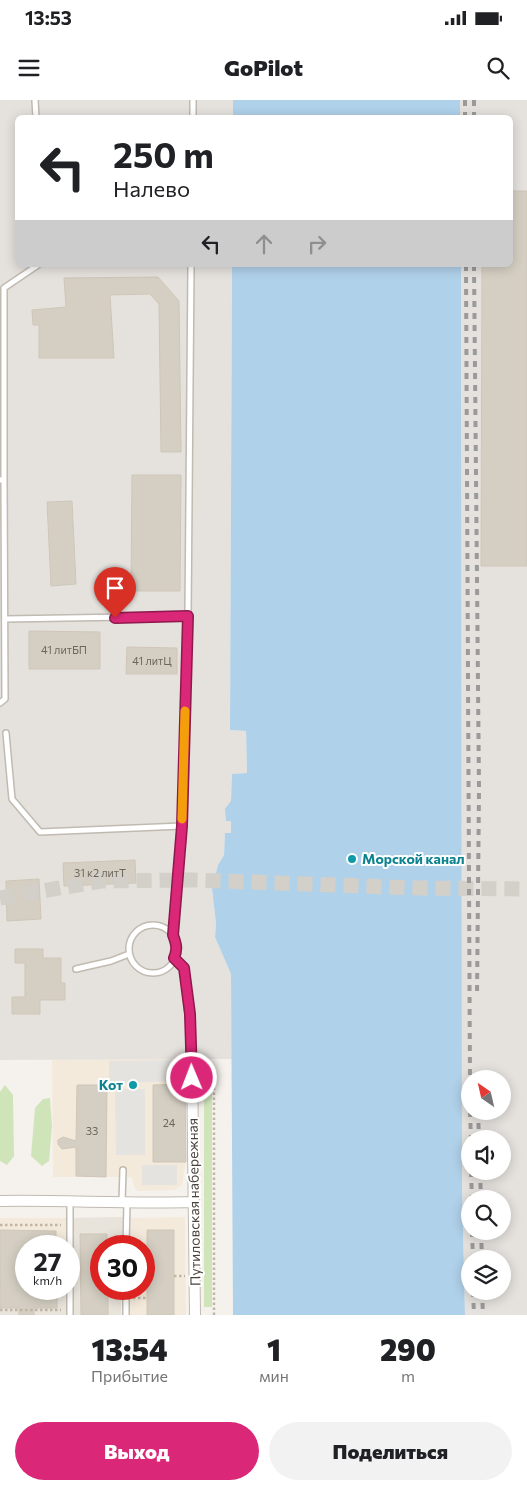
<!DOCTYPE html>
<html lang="ru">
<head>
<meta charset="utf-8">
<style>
	body { margin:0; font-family:Commissioner,sans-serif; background:#f2f2f2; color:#202124; height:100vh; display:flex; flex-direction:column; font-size:19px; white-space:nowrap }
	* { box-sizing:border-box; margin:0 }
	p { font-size:16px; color:#757577 }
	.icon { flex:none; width:28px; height:28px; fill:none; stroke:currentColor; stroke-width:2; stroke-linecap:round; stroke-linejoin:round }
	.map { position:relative; height:1215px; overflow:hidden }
	.drawer { display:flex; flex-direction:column; background:#fff; flex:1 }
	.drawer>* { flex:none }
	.hud { position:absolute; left:15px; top:15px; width:498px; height:152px; border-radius:8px; box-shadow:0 2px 12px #0003; background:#fff; color:#202124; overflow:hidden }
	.needle { width:32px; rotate:326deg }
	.tools { position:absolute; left:461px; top:970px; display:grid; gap:10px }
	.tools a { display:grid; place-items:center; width:50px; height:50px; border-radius:50%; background:#fff; box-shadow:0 2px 12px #0003; font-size:25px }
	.speed { position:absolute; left:15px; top:1135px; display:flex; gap:10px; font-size:25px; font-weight:700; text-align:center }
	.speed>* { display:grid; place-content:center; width:65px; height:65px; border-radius:50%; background:#fff; box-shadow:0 2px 12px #0003; line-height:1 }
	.speed small { font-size:12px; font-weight:400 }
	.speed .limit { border:8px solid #d22; background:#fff; color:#111 }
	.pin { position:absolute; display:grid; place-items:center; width:42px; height:42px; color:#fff; margin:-51px -21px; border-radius:50% 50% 50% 0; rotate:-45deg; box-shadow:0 0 5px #0007 }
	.pin .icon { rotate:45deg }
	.me { position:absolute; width:55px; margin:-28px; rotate:359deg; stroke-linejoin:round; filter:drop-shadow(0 0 4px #0008) }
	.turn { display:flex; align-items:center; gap:18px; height:105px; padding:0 15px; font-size:22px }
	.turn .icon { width:65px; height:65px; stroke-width:2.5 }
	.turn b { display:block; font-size:35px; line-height:42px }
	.lanes { display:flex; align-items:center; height:48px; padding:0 15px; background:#0003; justify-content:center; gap:25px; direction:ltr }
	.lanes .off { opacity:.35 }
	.eta { display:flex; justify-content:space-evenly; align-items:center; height:85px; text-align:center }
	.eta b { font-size:30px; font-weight:800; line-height:35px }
	.button { display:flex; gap:10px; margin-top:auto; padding:10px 15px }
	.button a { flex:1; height:58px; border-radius:30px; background:#db2777; color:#fff; font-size:20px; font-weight:800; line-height:58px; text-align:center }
	.button a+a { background:#f2f2f2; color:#202124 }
	.status { display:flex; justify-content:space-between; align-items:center; height:35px; padding:0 25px; background:#fff; direction:ltr }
	.status svg { height:14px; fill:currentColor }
	header { display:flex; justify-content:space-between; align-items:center; height:65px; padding:0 15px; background:#fff; font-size:22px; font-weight:800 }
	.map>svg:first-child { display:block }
</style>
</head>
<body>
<div class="status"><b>13:53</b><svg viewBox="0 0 49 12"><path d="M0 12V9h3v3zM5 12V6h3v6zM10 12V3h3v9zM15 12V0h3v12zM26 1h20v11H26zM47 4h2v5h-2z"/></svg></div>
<header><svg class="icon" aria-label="menu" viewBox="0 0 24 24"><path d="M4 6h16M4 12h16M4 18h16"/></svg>GoPilot<svg class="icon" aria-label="search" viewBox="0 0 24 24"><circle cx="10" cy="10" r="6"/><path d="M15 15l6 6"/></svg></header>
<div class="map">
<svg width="527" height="1215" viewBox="0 0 527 1215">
	<rect width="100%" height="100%" fill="#f5f2ed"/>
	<!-- residential -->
	<path fill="#e8e4db" d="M123,1117l-1,29h-21v43h20v26h-121v-43h26v17h43v-43h-3l-1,-28z"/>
	<!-- commercial -->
	<path fill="#f4eadb" d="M107,959h73l6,8v95l-4,23 -8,5 -37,1 -3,-5 -2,-9h-79l-1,-117z
		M185,1117l1,98h-56v-26h14v-43h-14l1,-28z
		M0,1118h65l1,28h-40v26h-26z"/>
	<!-- industrial -->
	<path fill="#e5e2de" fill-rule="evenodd" d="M0,0h233v17l-215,1v147h214l-2,465 16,1 1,42 -15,1 -1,59 -6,1 -1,21 -6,10 -6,24 4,34 -1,14 16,37 1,85 -232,1z
		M460,0h67v1215h-62l-3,-128 -1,-922h49v-147l-50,-1zM470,979h32v32h-32zM470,1039h32v32h-32zM470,1099h32v32h-32zM470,1159h32v32h-32z"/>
	<!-- green -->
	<path fill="#d0e4ba" d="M204,970h8v237h-8z
		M5,985l8,10 1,61 -7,9 -7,-4v-69z
		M50,998l2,28 -3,35 -7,5 -11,-10 4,-48 8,-9z"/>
	<!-- parking -->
	<path fill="#e4e3e0" d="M178,960l6,8 -1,13 -74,2v-22z
		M115,989h30v66h-29z
		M142,1065h35v20h-35z"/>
	<!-- water -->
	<path fill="#b0d1ea" d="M233,0h227v17h-227z
		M232,165h229l1,922 3,128h-232l-2,-341 -16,-37 1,-14 -4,-34 6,-24 6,-10 1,-22h6v-12h-5l-1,-12 6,-8 1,-27 15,-1 -1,-42 -16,-1z"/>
	<!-- building -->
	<path fill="#d5cfc3" stroke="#cfc6b7" d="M510,91h17v375h-46l1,-301h28z
		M158,177l21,24 2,151h-20l-2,-148 -9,-10 -40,1 4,63h-75v-33h-6l-1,-15 34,-3 -2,-29z
		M132,375h49l-1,116h-49z
		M72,401l4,83 -25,2 -4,-84z
		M29,531l71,1v37h-71z
		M127,547l50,1v26h-51z
		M135,760l1,23 -72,3 -1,-23z
		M39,779l2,40 -34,2 -1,-40z
		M15,849h28v9h18v25h4v17h-25v14h-28v-17h13v-34h-10z
		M185,984l1,78h-33v-77z
		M77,985h30l-1,92 -30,-1v-29l-14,2 -4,-5v-4l5,-3 13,4z
		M0,1130l56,1v15h-30v43h31v19h-23v7h-15v-7h-19z
		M147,1130h27v85h-27z
		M80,1134h27v12h-6v43h7v26h-27z"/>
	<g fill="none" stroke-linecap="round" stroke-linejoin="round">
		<!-- secondary-tunnel -->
		<path stroke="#d3cfc9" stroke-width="15" stroke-dasharray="15 8" stroke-linecap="butt" d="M0,798l101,-17 93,-1 226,8 107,1"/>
		<!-- lane casing -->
		<g stroke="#c0bab0" stroke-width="8">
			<path id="lane" d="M35,0l1,18
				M193,18v-18
				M4,379v-191l34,-23
				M0,380l4,-1 1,220 -5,4
				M5,519l183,-3
				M6,633l6,66 28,33 142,-6 -9,109
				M182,726l6,-210 3,-351
				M129 849a24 24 0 1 1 48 0a24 24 0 1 1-48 0Z
				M174,858l10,10 8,91
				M76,869l35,-8 18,-7
				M70,1100v115
				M122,1102l1,-32
				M126,1146l1,-43
				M126,1215v-26"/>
		</g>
		<!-- street casing -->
		<g stroke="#c0bab0" stroke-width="12">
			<path id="street" d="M192,959l3,256
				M0,1101c65,-1 129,3 193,1"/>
		</g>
		<!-- path -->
		<path stroke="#c0b6a3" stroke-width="2.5" stroke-dasharray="2.5 2.5" stroke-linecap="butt" d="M0,1125h61
			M144,1153h3
			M174,1176h11
			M133,1198h14
			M0,1210h61
			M214,1215v-247"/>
		<!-- lane -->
		<use href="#lane" stroke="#fff" stroke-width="5"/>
		<!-- street -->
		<use href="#street" stroke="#fff" stroke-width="10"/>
		<!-- rail -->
		<path stroke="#9a9a9a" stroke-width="4" stroke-dasharray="6 6" stroke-linecap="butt" d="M465,0v18
			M474,0v18
			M466,165l4,819
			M474,165l5,524 -2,206
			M470,1011l1,28
			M478,1011l1,28
			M471,1071l1,28
			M480,1071l1,28
			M472,1131l1,28
			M481,1131l1,28
			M473,1191l1,24
			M482,1191l1,24"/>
	</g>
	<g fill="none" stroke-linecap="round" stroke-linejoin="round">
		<!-- route casing -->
		<g stroke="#8e194d" stroke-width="12">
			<path id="route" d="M115,518l73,-2 -6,210 -9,109c3,8 5,14 1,23l10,10 6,46 2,64"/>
		</g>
		<!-- route -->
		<use href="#route" stroke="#db2777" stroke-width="9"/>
		<!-- slow -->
		<path stroke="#f59e0b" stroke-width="9" d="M182,719l3,-108"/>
	</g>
	<!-- markers -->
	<g fill="#0f9aa8" stroke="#fff" stroke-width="2">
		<circle cx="352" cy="759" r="5"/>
		<circle cx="133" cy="985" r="5"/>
	</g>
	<g text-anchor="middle" stroke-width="4" stroke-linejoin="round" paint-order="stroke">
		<!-- number labels -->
		<g font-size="11" fill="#6c675d">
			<text x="64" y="554">41 литБП</text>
			<text x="152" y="565">41 литЦ</text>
			<text x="100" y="777">31 к2 литТ</text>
			<text x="169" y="1027">24</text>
			<text x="92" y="1035">33</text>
		</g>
		<!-- culture labels -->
		<g font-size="14" font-weight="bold" fill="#0d838f" stroke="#fff" text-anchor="start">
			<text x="362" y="764">Морской канал</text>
			<text x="123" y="990" text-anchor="end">Кот</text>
		</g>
		<!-- street labels -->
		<g font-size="14" fill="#49443b" stroke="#fff">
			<text transform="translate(194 1102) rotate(-91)" y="5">Путиловская набережная</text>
		</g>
	</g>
</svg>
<div class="tools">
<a><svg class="needle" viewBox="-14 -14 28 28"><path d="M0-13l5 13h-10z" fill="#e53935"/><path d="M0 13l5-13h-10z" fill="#757577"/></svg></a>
<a><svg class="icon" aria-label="sound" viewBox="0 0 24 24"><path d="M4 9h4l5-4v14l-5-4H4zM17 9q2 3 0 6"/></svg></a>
<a><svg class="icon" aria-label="search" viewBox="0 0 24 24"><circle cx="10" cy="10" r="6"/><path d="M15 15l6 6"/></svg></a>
<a><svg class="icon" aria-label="layers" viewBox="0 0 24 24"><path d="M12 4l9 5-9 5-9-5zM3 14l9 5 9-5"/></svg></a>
</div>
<div class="speed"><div>27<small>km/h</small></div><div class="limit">30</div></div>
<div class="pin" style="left:115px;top:518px;background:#d93025"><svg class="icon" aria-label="arrive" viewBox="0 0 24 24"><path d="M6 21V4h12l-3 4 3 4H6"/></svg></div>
<svg class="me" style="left:192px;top:978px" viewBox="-20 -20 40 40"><circle r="17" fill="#db2777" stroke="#fff" stroke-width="3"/><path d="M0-11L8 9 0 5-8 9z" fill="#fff"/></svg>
<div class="hud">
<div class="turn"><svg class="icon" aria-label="left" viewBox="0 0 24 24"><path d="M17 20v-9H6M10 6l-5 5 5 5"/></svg><div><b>250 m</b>Налево</div></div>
<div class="lanes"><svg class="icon" aria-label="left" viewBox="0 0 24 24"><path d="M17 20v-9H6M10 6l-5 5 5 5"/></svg><svg class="icon off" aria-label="ahead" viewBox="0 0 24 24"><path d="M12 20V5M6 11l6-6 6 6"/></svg><svg class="icon off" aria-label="right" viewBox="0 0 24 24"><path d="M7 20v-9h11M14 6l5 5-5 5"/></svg></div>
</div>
</div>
<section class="drawer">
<div class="eta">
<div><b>13:54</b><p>Прибытие</p></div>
<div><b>1</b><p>мин</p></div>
<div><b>290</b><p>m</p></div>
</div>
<div class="button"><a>Выход</a><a>Поделиться</a></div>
</section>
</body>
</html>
